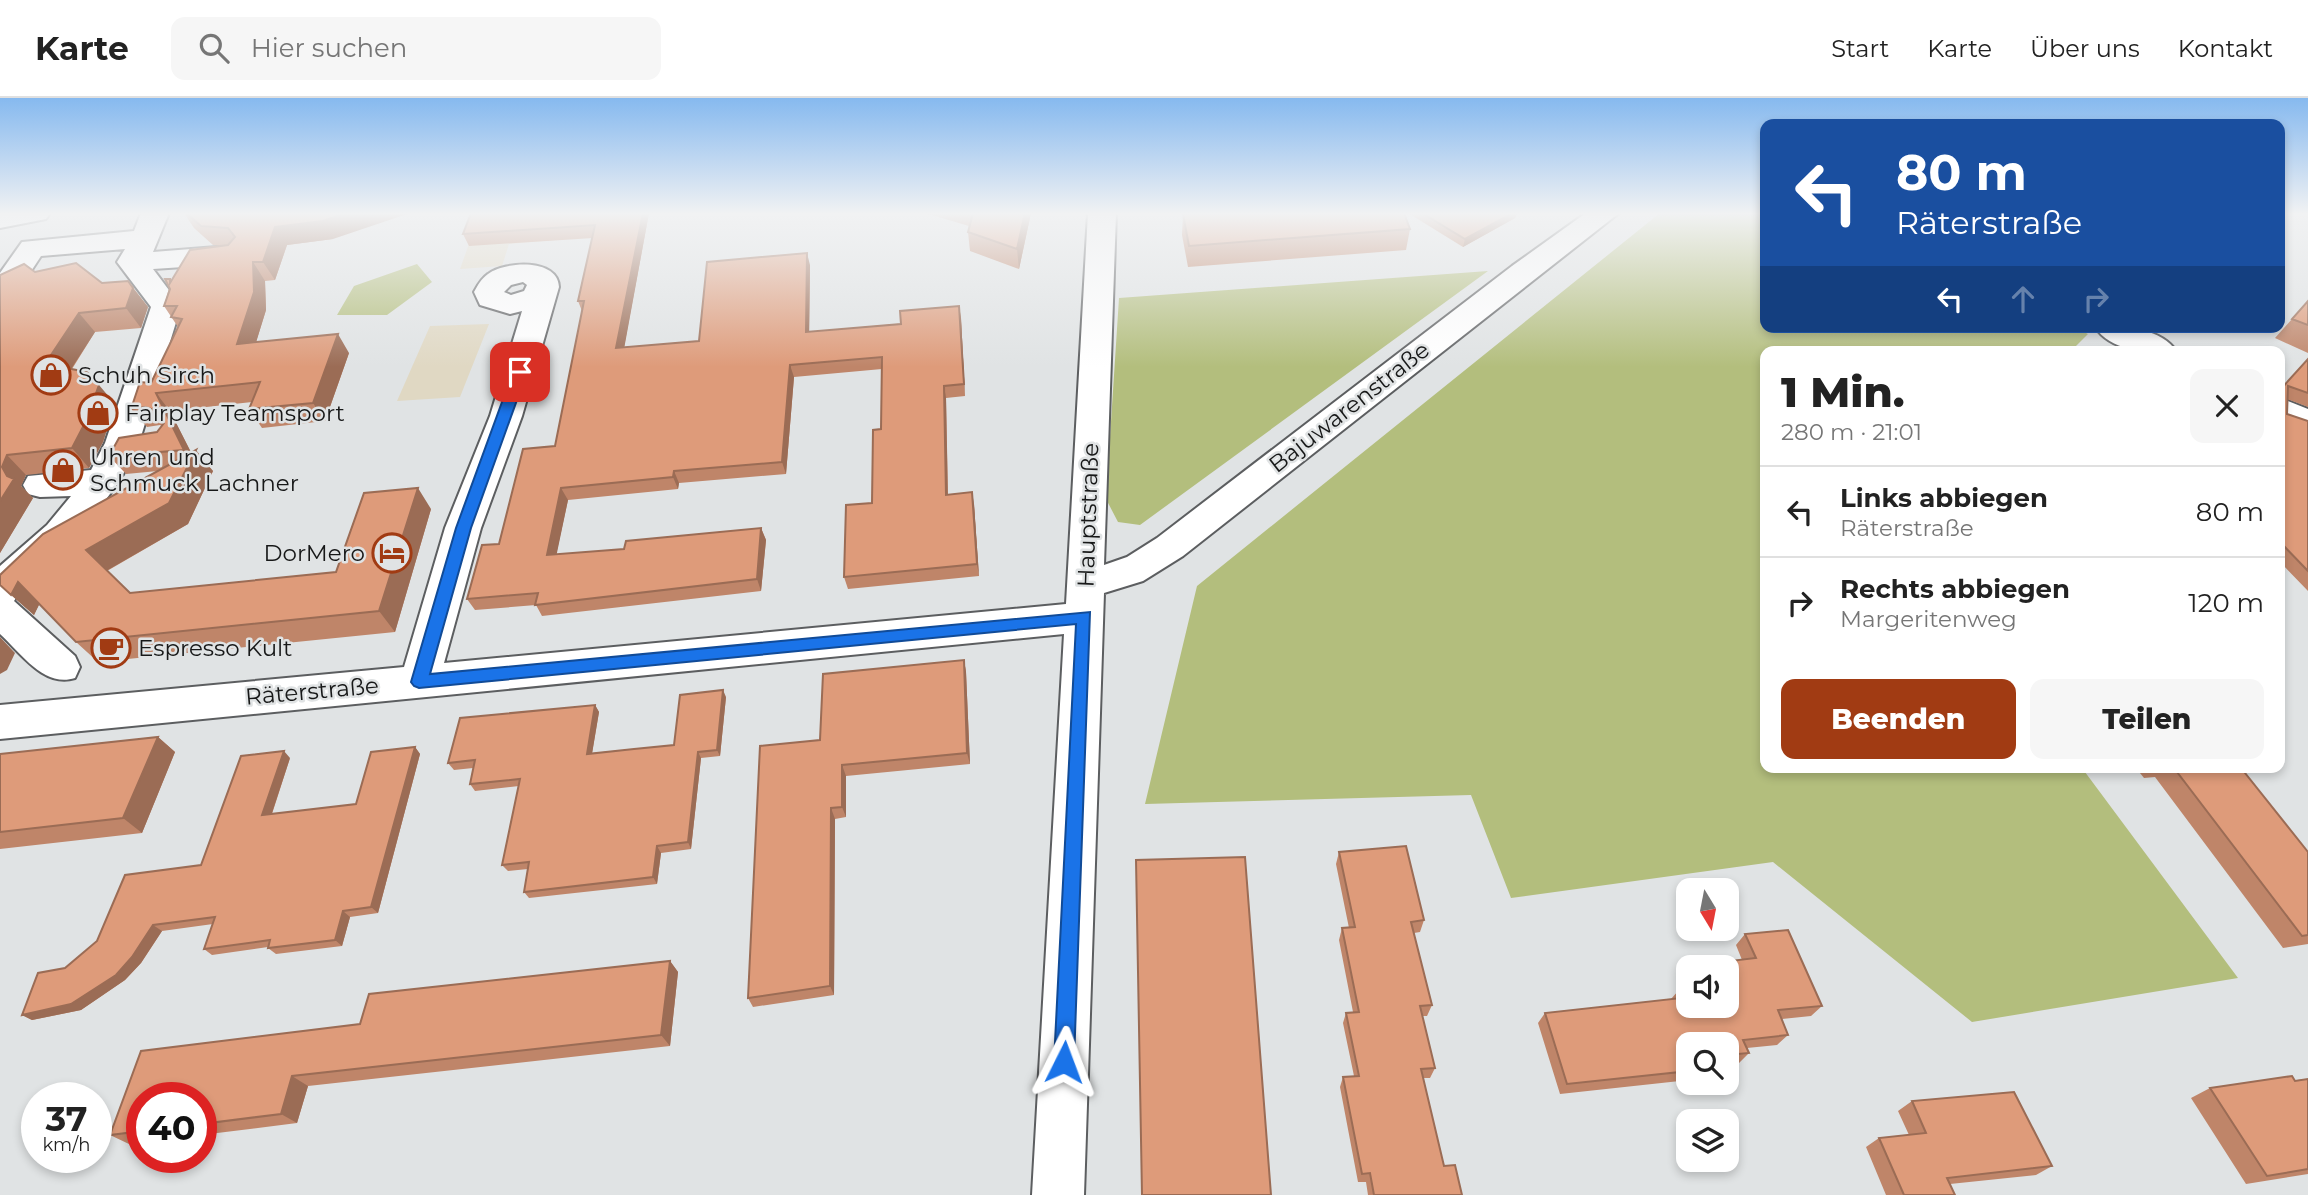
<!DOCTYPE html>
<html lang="de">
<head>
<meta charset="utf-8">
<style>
	body { margin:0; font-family:Montserrat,sans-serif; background:#f6f6f6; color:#222; height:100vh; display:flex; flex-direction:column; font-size:26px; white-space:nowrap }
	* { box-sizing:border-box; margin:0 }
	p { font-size:23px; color:#767676 }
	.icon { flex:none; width:38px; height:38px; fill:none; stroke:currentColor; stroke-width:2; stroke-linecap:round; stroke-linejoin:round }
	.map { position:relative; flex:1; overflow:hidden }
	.panel { position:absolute; left:1760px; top:248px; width:525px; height:427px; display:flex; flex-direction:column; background:#fff; border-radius:14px; box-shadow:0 4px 10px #0003 }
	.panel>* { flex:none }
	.top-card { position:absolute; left:1760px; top:21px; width:525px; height:214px; border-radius:14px; box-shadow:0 4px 10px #0003; background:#1a4fa0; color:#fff; overflow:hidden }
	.needle { width:46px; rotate:170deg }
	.controls { position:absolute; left:1676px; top:780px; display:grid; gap:14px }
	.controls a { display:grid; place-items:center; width:63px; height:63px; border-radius:14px; background:#fff; box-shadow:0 4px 10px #0003; font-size:35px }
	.speed { position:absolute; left:21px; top:984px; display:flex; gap:14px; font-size:35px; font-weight:700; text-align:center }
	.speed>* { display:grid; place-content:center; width:91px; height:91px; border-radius:50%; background:#fff; box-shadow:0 4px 10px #0003; line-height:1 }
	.speed small { font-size:18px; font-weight:400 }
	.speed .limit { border:10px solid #d22; background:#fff; color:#111 }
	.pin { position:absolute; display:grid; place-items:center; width:60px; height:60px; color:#fff; margin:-30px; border-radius:14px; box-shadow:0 4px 10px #0006 }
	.me { position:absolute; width:77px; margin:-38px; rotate:3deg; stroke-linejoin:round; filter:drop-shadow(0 0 5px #0008) }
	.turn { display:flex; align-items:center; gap:24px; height:147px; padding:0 21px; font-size:32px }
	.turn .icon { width:91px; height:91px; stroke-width:2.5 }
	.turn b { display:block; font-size:49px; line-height:60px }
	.lanes { display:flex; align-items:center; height:66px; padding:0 21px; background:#0003; justify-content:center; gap:35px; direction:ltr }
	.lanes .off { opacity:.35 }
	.round { display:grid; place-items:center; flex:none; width:74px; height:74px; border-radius:14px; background:#f6f6f6 }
	.overview { display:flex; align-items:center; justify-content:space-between; height:119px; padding:0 21px }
	h1 { font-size:42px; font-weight:800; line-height:52px }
	.action { display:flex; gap:14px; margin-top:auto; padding:14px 21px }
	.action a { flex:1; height:80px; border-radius:14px; background:#a13b13; color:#fff; font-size:28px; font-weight:800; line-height:80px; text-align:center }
	.action a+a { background:#f6f6f6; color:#222 }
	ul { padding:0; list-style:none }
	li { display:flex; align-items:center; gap:21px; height:91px; padding:0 21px; border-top:2px solid #e0e0e0 }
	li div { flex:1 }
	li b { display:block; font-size:26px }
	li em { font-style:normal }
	header { display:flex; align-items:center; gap:42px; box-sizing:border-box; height:98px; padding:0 35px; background:#fff; border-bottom:2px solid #e0e0e0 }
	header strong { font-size:33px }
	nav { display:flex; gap:38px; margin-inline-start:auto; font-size:24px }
	.search { width:490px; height:63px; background:#f6f6f6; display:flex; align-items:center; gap:18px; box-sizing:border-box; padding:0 24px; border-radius:14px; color:#767676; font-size:26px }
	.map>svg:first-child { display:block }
</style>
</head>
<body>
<header>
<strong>Karte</strong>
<div class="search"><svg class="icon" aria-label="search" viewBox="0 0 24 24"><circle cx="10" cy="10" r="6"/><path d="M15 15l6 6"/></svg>Hier suchen</div>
<nav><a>Start</a><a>Karte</a><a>Über uns</a><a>Kontakt</a></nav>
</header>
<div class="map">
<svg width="2308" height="1097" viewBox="0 0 2308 1097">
	<rect width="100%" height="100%" fill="#e0e3e4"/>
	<!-- industrial -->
	<path fill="#e0d8c3" d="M480,115l81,6 -6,21 -46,4 -7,22 -42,3z
		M489,226l-29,73 -63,4 33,-75z"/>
	<!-- green -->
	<path fill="#b3be7d" d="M1660,115h106v114h308l14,7 -18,18h-304v416h316l156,210 -266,44 -199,-160 -262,36 -40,-103 -326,9 52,-218z
		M417,166l15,18 -45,33h-50l17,-29z
		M1488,173l-348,254 -22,-3 -12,-23 13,-201z"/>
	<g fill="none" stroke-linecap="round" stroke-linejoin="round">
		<!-- minor casing -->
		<g stroke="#5c5e60" stroke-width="4">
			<path id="minor" d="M0,115h50l-4,6 -46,9z
				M141,115h28l-16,39 76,-6 10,3 5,6 -5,6 -10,3 -76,5 28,37 -42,137 -20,39 -46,61 -51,46 -8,12 61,55 5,11 -5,11c-31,10 -54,-25 -75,-44v-68l47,-41 24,-29 -31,1 -12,-3 -5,-9 5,-9 63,-6 14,-27 46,-136 -34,-45 8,-13 -84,7 -21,32 -20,8v-23l22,-31 112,-11z
				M1088,115h28l-12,352 23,-8 30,-19 355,-272 74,-53h33l-436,343 -40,25 -39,12 -20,602h-52l32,-561 -1064,105v-34l404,-38 41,-139 45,-112 32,-105 -12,3 -30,-9 -6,-13c4,-7 7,-13 14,-18 17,-13 70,-16 71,13l-37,129 -41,112 -37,135 622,-59zM523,184l4,3 -3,6 -13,4 -7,-3 7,-7z
				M2095,229c27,0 65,-1 82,25 -28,0 -65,1 -82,-25z
				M2280,300l28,11v24l-28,-11z"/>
		</g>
		<!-- minor -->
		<use href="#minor" fill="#fff" fill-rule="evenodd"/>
	</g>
	<!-- wall -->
	<path fill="#bf8569" d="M184,115l149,26 -46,6 -12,35 -10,1 1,29 -10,32 93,11 -24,68 -63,7 -13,-19 3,-7 -82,9 21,42 22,18 -25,53 -81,47 23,22 206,-21 95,-63 -36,123 -297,30 -22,-20 -37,-38 -5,11 -34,-30 158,-114 -32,3 -17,-18 48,-24 5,-6 -2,-1 -13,2 -16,-18 20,-26 27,-56 -14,-21 7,-25 55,-35 -13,-1 -19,-17z
		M649,115l-25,134 75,-6 111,-76 -1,67 152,-14 4,78 -19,2 2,97 26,9 5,72 -131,13 -4,-12 28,-74 9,-74 1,-60 -88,8 -8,97 -107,9 -1,6 -110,11 -12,55 68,-6 137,-21 5,12 -5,51 -219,25 -6,-11 -61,5 -8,-11 88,-153 27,-135 -4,-10 15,-63 -124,8 -6,-12z
		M925,115h106l-12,56 -49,-18 -2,-19 1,-6z
		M1408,115h109l-2,5 -52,29z
		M1183,116l227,15 -4,21 -218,17 -6,-32z
		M35,174l67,11 26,-2 20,26 -7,21 -46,4 -23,37 43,35 -12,38 -14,26 -63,7 -5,11 12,12 -33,55v-278z
		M2308,203v52l-33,-15z
		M2165,229h16l-5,5z
		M2308,262v47l-21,-8v15l21,7v170l-28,-29v-172z
		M964,562l2,12 4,92 -124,12v41l-11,2 -1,176 -81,12 -5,-9 72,-258z
		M726,599l-6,59 -19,2 -10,91 -30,4 -4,31 -128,14 -5,-6 4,-23 -20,2 -6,-6 17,-79 -44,5 -5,-7 3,-16 -19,2 -6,-7 147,-58 4,7 -7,41 82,-8z
		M158,639l17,15 -33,81 -142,16v-95z
		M415,649l5,7 -42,159 -28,4 -8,29 -66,8 -8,-6v-1l-56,8 -8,-6 9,-25 -51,7 -21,32 -16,17 -44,30 -49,10 -10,-5 43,-47 136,-103 89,-107 -18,56 84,-10z
		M2136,670h105l67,84v92l-25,4 -128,-171 -11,1z
		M1339,754l85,68 -4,12 -6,1 18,72 -5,11h-5l13,52 -5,10h-7l21,88 18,29h-94l-2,-13h-8l-18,-95 3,-10 11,-1 -11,-53 3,-10 7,-1 -14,-72 3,-12h7l-13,-64z
		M1745,836l77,72 -11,10 -29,3 6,16 -11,10 -30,3 2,5 -10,10 -12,1v-19h-38v35l-129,14 -22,-71 7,-10 126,-14 8,-9 48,16v-38h-18l4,-5 29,-3 -6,-15z
		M670,863l8,11 -8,74 -362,40 -11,37 -96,12v-38h-59v46l-13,1 -19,-9 31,-84 219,-27 9,-30z
		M2308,981v95l-62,10 -55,-86 19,-10z
		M1912,1003l140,65 -16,9 -86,9 5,11h-69l-20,-48 13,-9 30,-3 -11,-24z"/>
	<!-- shaded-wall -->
	<path fill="#9b6c55" d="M346,115h64l-77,26 -46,6 -12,35 -12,-18 12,-35z
		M643,115h6l-27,147 -6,-12z
		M1025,115h6l-12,56 -2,-20z
		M1513,115h4l-2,5 -52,29 2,-8z
		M807,155l3,12 -1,79 -3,-12z
		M253,164l12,19 1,29 -16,52 -13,-18z
		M133,190l15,19 -7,21 -15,-20z
		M959,208l2,12 4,78 -1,-12z
		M79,215l16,19 -33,51 -17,-19z
		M338,236l11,19 -24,68 -12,-18z
		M790,267l4,12 -8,97 -4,-12z
		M99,287l16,19 -12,38 -14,26 -17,-20z
		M944,288l2,12 2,109 -2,-12z
		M156,295l14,18 23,45 3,-6 17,21 -25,53 -82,47 -20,-21 105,-91 -7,-9z
		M7,357l19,20 -5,11 12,12 -33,55v-52l7,-25 -5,-9z
		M674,373l5,12 -1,6 -5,-12z
		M418,390l13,21 -36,123 -16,-21z
		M561,390l7,12 -14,67 -7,-12z
		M972,394l2,12 5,72 -2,-12z
		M761,430l5,12 -5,51 -4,-12z
		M18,484l22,21 -6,12 -23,-20z
		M0,539l15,16 -8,17 -7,4z
		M964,562l2,12 4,92 -3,-11z
		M723,592l3,7 -6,59 -3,-6z
		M595,607l4,7 -8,48 -4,-6z
		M158,639l17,15 -33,81 -19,-15z
		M415,649l5,7 -42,159 -7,-6z
		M284,653l6,7 -21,64 -7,-7z
		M698,654l3,6 -10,91 -3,-7z
		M842,667l4,11v41l-4,-10z
		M831,710l4,11 -1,176 -4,-9z
		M657,748l4,7 -4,31 -4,-7z
		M343,813l7,6 -8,29 -7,-6z
		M153,827l9,6 -21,32 -16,17 -44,30 -49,10 -10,-5z
		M670,863l8,11 -8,74 -9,-11z
		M292,978l16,10 -11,37 -16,-9z"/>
	<!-- building -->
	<path fill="#de9b7a" stroke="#9b6c55" stroke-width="2" d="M186,115h160l-23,8 -48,6 -12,35h-10l1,30 -17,52 101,-10 -25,69 -64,6 11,-27 -104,11 28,57 -75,6 10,-18 38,-6 7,-9 -6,-12 -13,-4 -14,2 9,-27 11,1 31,-64 -11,-2 6,-11h-13l6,-17 -5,-10h5v4l20,-33 38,-5 7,-8 -7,-9 -27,-2z
		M471,115h172l-27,135 83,-7 8,-79 100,-9 -1,79 95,-8 -1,-13 59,-5 5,78 -20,2 2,109 26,-3 5,72 -133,13 2,-72 26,-2 1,-73 8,-1 1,-72 -92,8 -8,97 -108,9 -1,6 -112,11 -14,67 77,-6 2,-8 135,-13 -4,51 -222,26 3,-12 -71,6 15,-54 17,-1 24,-95 32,-3 29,-145h-6l17,-76 -132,9z
		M973,115h52l-8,36 -49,-17z
		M1190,115h214l6,16 -221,17 -6,-32z
		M1422,115h91l-48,26z
		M76,165l26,20 26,-2 5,7 -7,20 -47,5 -34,51 42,8 12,13 -14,38 -13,25 -65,7 -5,12 5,9 7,3 -14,22v-226l24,-11 11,8z
		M2308,203v24l-16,-6z
		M2308,261v34l-20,-7 -1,28 21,7v150l-28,-29v-152z
		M196,352l-27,53 -83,47 44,43 206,-21 28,-79 54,-5 -39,123 -303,31 -58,-60 -7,13 -11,-10v-10l43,-41z
		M964,562l3,93 -125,12v42l-11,1 -1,178 -82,12 12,-252 60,-6 3,-66z
		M723,592l-6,60 -19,2 -10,90 -31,4 -4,31 -129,15 5,-30 -27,3 18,-86 -50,5 5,-24 -27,3 12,-45 135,-13 -8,49 47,-5 40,-4 6,-50z
		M158,639l-35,81 -123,14v-78z
		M415,649l-44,160 -28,4 -8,29 -67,8 2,-8 -66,9 11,-32 -62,8 -21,32 -16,18 -45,29 -49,11 16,-42 27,-5 32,-27 28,-66 76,-10 40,-109 43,-5 -22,64 94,-11 15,-52z
		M2174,670h67l67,84v83l-6,1z
		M1406,748l18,74 -13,2 21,83 -12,1 15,62 -14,1 23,97 11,-1 7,30h-88l-4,-22 -8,1 -19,-97 16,-1 -13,-63 13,-1 -17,-84 13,-1 -16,-75z
		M1245,759l26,338h-129l-6,-335z
		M1788,832l34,76 -44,4 10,25 -45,5 6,13 -22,2v-10h-38v26l-122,13 -22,-71 137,-15 -3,-8 10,-1v17h38v-38h-12l-2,-5 43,-5 -11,-24z
		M670,863l-9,74 -369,41 -11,38 -80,10v-27h-59v34l-32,4 31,-84 219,-27 9,-30z
		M2292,978l3,5 13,-2v90l-41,7 -57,-88z
		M2014,994l38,74 -105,12 8,17h-51l-25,-57 47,-5 -14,-32z"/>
	<!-- sky -->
	<linearGradient id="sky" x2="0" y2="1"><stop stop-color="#86b9ef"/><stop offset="0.43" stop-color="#f1f2f3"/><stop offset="1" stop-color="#f1f2f3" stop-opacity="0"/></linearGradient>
	<rect width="2308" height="269" fill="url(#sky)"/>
	<!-- route -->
	<path fill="#1a73e8" stroke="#114b97" stroke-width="2" d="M520,269l7,5 -56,156 -41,146 660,-62 -16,450 -3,7 -7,3 -7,-3 -3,-7 22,-438 -657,64 -5,-2 -3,-4 45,-154 57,-156z"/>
	<!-- icons -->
	<defs>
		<g id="shop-ring" transform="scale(2.0125)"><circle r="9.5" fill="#e0e3e4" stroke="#a13b13" stroke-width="1.5"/><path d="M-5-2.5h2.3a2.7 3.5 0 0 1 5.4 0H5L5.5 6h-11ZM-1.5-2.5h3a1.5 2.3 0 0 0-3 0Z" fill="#a13b13"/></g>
		<g id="hotel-ring" transform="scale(2.0125)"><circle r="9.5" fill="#e0e3e4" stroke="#a13b13" stroke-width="1.5"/><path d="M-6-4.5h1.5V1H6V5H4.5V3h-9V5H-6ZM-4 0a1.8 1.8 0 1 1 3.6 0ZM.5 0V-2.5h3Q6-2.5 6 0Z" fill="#a13b13"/></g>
		<g id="cafe-ring" transform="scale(2.0125)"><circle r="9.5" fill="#e0e3e4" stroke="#a13b13" stroke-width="1.5"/><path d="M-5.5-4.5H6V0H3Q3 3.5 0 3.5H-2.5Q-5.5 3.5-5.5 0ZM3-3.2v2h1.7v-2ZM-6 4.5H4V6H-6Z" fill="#a13b13"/></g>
	</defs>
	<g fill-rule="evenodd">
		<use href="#shop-ring" x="51" y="277"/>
		<use href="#shop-ring" x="98" y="315"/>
		<use href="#shop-ring" x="63" y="372"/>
		<use href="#hotel-ring" x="392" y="455"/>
		<use href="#cafe-ring" x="111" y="550"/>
	</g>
	<g text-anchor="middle" stroke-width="5" stroke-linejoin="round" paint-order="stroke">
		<!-- poi labels -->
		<g font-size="23" fill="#171818" stroke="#e0e3e4" text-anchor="start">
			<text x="78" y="285">Schuh Sirch</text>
			<text x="125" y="323">Fairplay Teamsport</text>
			<text x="90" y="367">Uhren und<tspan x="90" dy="26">Schmuck Lachner</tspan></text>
			<text x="365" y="463" text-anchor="end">DorMero</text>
			<text x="138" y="558">Espresso Kult</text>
		</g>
		<!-- street labels -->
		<g font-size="23" fill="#171818" stroke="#e0e3e4">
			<text transform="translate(1349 309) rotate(-38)" y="8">Bajuwarenstraße</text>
			<text transform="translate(1088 417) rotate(-88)" y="8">Hauptstraße</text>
			<text transform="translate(312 593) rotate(-5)" y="8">Räterstraße</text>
		</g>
	</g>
</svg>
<div class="controls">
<a><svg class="needle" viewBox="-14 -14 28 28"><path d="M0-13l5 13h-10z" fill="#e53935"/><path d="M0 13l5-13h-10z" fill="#767676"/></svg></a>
<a><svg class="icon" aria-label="sound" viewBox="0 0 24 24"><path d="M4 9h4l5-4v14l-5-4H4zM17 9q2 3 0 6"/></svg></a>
<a><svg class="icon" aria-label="search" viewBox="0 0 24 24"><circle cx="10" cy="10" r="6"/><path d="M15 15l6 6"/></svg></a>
<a><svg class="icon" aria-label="layers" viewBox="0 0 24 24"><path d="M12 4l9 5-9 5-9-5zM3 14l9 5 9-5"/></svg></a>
</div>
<div class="speed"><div>37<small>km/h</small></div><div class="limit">40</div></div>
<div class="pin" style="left:520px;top:274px;background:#d93025"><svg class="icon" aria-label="arrive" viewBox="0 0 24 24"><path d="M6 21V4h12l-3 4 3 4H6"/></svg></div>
<svg class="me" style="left:1064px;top:964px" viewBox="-20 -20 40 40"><path d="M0-17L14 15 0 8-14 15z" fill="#1a73e8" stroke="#fff" stroke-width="4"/></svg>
<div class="top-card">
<div class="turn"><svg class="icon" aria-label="left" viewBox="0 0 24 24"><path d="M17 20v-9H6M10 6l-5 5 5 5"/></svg><div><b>80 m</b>Räterstraße</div></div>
<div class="lanes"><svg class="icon" aria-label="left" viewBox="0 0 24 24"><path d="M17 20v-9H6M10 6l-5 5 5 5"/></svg><svg class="icon off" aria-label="ahead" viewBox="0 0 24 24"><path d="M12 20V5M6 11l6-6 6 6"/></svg><svg class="icon off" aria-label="right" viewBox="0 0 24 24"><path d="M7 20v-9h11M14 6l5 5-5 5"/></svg></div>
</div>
<section class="panel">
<div class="overview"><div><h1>1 Min.</h1><p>280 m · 21:01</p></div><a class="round"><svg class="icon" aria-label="close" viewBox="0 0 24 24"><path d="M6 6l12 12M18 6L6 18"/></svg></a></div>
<ul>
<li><svg class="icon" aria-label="left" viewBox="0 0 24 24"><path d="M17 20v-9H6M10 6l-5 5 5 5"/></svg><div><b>Links abbiegen</b><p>Räterstraße</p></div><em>80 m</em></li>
<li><svg class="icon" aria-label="right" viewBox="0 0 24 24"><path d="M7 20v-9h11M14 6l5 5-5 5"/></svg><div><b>Rechts abbiegen</b><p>Margeritenweg</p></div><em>120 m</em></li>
</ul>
<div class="action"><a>Beenden</a><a>Teilen</a></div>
</section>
</div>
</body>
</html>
